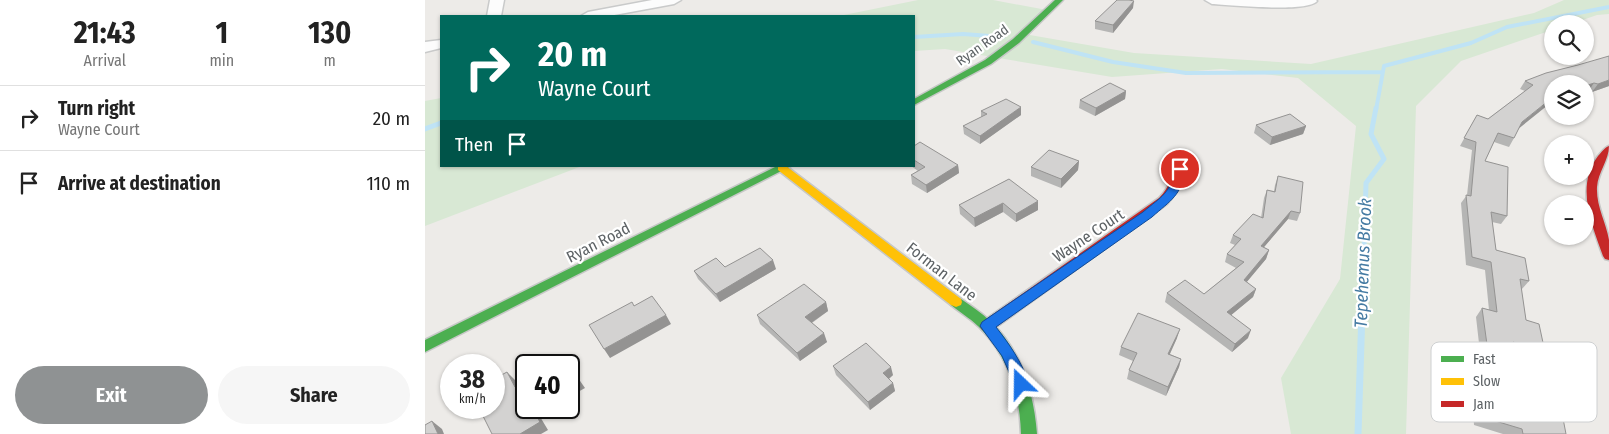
<!DOCTYPE html>
<html lang="en">
<head>
<meta charset="utf-8">
<style>
	body { margin:0; font-family:"Fira Sans Condensed",sans-serif; background:#f6f6f6; color:#222; height:100vh; display:flex; flex-direction:column; font-size:19px; white-space:nowrap }
	* { box-sizing:border-box; margin:0 }
	p { font-size:16px; color:#767676 }
	.icon { flex:none; width:28px; height:28px; fill:none; stroke:currentColor; stroke-width:2; stroke-linecap:round; stroke-linejoin:round }
	.map { position:relative; flex:1; overflow:hidden }
	.panel { display:flex; flex-direction:column; background:#fff; width:425px }
	.panel>* { flex:none }
	.banner { position:absolute; left:15px; top:15px; width:475px; height:152px; border-radius:0px; box-shadow:0 1px 4px #0004; background:#00695c; color:#fff; overflow:hidden }
	.controls { position:absolute; left:1119px; top:15px; display:grid; gap:10px }
	.controls a { display:grid; place-items:center; width:50px; height:50px; border-radius:50%; background:#fff; box-shadow:0 1px 4px #0004; font-size:25px }
	.speed { position:absolute; left:15px; top:354px; display:flex; gap:10px; font-size:25px; font-weight:700; text-align:center }
	.speed>* { display:grid; place-content:center; width:65px; height:65px; border-radius:50%; background:#fff; box-shadow:0 1px 4px #0004; line-height:1 }
	.speed small { font-size:12px; font-weight:400 }
	.speed .limit { border:2px solid #111; border-radius:8px; background:#fff; color:#111 }
	.pin { position:absolute; display:grid; place-items:center; width:42px; height:42px; color:#fff; margin:-21px; border:2px solid #fff; border-radius:50%; box-shadow:0 1px 5px #0007 }
	.me { position:absolute; width:55px; margin:-28px; rotate:337deg; stroke-linejoin:round; filter:drop-shadow(0 0 4px #0008) }
	.turn { display:flex; align-items:center; gap:18px; height:105px; padding:0 15px; font-size:22px }
	.turn .icon { width:65px; height:65px; stroke-width:2.5 }
	.turn b { display:block; font-size:35px; line-height:42px }
	.then { display:flex; align-items:center; height:48px; padding:0 15px; background:#0003; gap:10px; font-size:19px }
	.eta { display:flex; justify-content:space-evenly; align-items:center; height:85px; text-align:center }
	.eta b { font-size:30px; font-weight:700; line-height:35px }
	.action { display:flex; gap:10px; margin-top:auto; padding:10px 15px }
	.action a { flex:1; height:58px; border-radius:30px; background:#8f9293; color:#fff; font-size:20px; font-weight:700; line-height:58px; text-align:center }
	.action a+a { background:#f6f6f6; color:#222 }
	ul { padding:0; list-style:none }
	li { display:flex; align-items:center; gap:15px; height:65px; padding:0 15px; border-top:1px solid #e0e0e0 }
	li div { flex:1 }
	li b { display:block; font-size:19px }
	li em { font-style:normal }
	main { display:flex; flex:1; min-height:0 }
	.map>svg:first-child { display:block }
</style>
</head>
<body>
<main>
<section class="panel">
<div class="eta">
<div><b>21:43</b><p>Arrival</p></div>
<div><b>1</b><p>min</p></div>
<div><b>130</b><p>m</p></div>
</div>
<ul>
<li><svg class="icon" aria-label="right" viewBox="0 0 24 24"><path d="M7 20v-9h11M14 6l5 5-5 5"/></svg><div><b>Turn right</b><p>Wayne Court</p></div><em>20 m</em></li>
<li><svg class="icon" aria-label="arrive" viewBox="0 0 24 24"><path d="M6 21V4h12l-3 4 3 4H6"/></svg><div><b>Arrive at destination</b></div><em>110 m</em></li>
</ul>
<div class="action"><a>Exit</a><a>Share</a></div>
</section>
<div class="map">
<svg width="1184" height="434" viewBox="0 0 1184 434">
	<rect width="100%" height="100%" fill="#edebe8"/>
	<!-- green -->
	<path fill="#d8e8d4" d="M493,0h75l54,10 -23,24 110,19 177,11 223,-51 30,-13h45v14l-12,1 -26,9h-18l-1,6 -91,31 -45,45 -10,328h-115l-10,-56 59,-99 16,-153 -58,-48 -76,-9 -110,8 -167,-28 -31,2v-35h-75z
		M16,98v68h141l-157,60v-125z"/>
	<g fill="none" stroke-linecap="round" stroke-linejoin="round">
		<!-- stream-far2 -->
		<path stroke="#bfe3f5" stroke-width="4" d="M489,37l49,-3 40,3
			M608,42l80,20 73,11 197,-1
			M951,110l8,-44 87,-23 36,-16 102,-20"/>
		<!-- stream-far1 -->
		<path stroke="#bfe3f5" stroke-width="5" d="M0,129l16,-6
			M939,251l2,-68 18,-24 -13,-25 5,-26"/>
		<!-- stream -->
		<path stroke="#bfe3f5" stroke-width="7" d="M933,434l6,-184"/>
		<!-- street casing -->
		<g stroke="#c9caca" stroke-width="3">
			<path id="street" d="M65,0h14l-3,16h-14z
				M227,0h29l-7,4 -65,12h-28l7,-4z
				M780,0h111l1,1c-10,12 -87,4 -105,3z
				M16,40v8l-16,4v-10z"/>
		</g>
		<!-- fast casing -->
		<g stroke="#c7c8c7" stroke-width="3">
			<path id="fast" d="M630,0h8l-44,43 -28,21 -77,41v-6l71,-39 28,-21z
				M352,166h14l-366,186v-12z
				M531,297l5,2c10,7 21,14 30,23 30,29 43,71 46,112h-16c-1,-38 -12,-76 -39,-104 -9,-10 -20,-16 -31,-25l-1,-3 1,-3z"/>
		</g>
		<!-- slow casing -->
		<g stroke="#c7c8c7" stroke-width="3">
			<path id="slow" d="M353,166h8l175,133 1,3 -1,3 -5,2 -5,-2 -173,-135z"/>
		</g>
		<!-- jam casing -->
		<g stroke="#c7c8c7" stroke-width="3">
			<path id="jam" d="M1184,146c0,14 -11,26 -12,41 -1,19 9,35 12,53 0,7 0,14 0,20l-4,-1 -2,-3c-11,-31 -28,-70 -5,-100 4,-4 6,-8 11,-10z
				M753,150l5,3c2,21 -2,35 -16,51l-175,126 -5,1 -5,-1 -2,-4 2,-4 177,-124c13,-13 15,-27 14,-45z"/>
		</g>
		<!-- street -->
		<use href="#street" fill="#fcfcfc" fill-rule="evenodd"/>
		<!-- fast -->
		<use href="#fast" fill="#4caf50" fill-rule="evenodd"/>
		<!-- slow -->
		<use href="#slow" fill="#ffc107" fill-rule="evenodd"/>
		<!-- jam -->
		<use href="#jam" fill="#c62828" fill-rule="evenodd"/>
	</g>
	<!-- wall -->
	<path fill="#b5b5b4" d="M708,8l-20,25 -18,-4v-8z
		M1153,65l31,21 -17,6 -3,-2 -4,2v-8h-32l-34,44 -5,10 -5,9 -15,-5 -9,19 22,55 -6,8 -9,-2 4,28 33,31 -8,9 5,30 19,32 -7,8 -23,-6 1,6 -7,9 -28,-8 -5,-44 6,-9 7,2 -4,-40 -19,-5 -5,-62 6,-8 5,-45 -12,-4 17,-31 11,4 37,-28 -5,-2 5,-8z
		M701,91l-1,8 -30,17 -16,-8 1,-8z
		M556,111l40,4 -41,29 -16,-10 -1,-8 18,-9z
		M831,125l50,1 -3,8 -33,11 -16,-12z
		M489,146l44,19 1,8 -32,20 -15,-9 -1,-9 7,-4 -7,-5h3z
		M654,161l-1,9 -17,18 -30,-12v-9z
		M853,176l22,37 -3,8 -9,-2 -24,28 5,3 -3,9 -20,23 10,7 -3,8 -22,18 17,23 -16,14 -67,-50 2,-9 37,1 32,-26 -11,-6 2,-8 8,-9 -5,-2 3,-8 28,-17 3,-20 3,-8 7,1 1,-6z
		M584,179l29,31 -22,12 -13,-10 -28,15 -15,-13 -1,-9z
		M300,267l51,2 -56,33 -22,-23 -4,-8z
		M401,302l2,9 -16,12 15,19 -27,19 -40,-37 -3,-9z
		M752,338l-7,16 11,5 -2,8 -13,29 -39,-17 2,-9 4,-9 -14,-6 2,-8z
		M408,366l60,9 -4,4 4,4 2,8 -25,19 -34,-35z
		M1087,393l54,41h-63l-29,-9 -1,-16 7,-8 26,8 -1,-8z"/>
	<!-- shaded-wall -->
	<path fill="#949392" d="M709,1l-1,7 -20,25v-8z
		M1184,80v6l-17,6 6,-8z
		M1169,83l-5,7 -4,2v-6z
		M701,91l-1,8 -30,17 1,-8z
		M1128,97v4l-36,29 5,-8z
		M596,107v8l-41,29v-8z
		M881,126l-3,8 -33,11 2,-8z
		M654,161l-1,9 -17,18v-9z
		M533,165l1,8 -32,20 -1,-8z
		M613,201v9l-22,12v-8z
		M578,203v9l-28,15 -1,-9z
		M866,211l-3,8 -30,35 3,-8z
		M844,250l-3,9 -25,30 3,-9z
		M348,260l3,9 -56,33 -4,-8z
		M831,289l-3,8 -29,24 3,-9z
		M401,302l2,9 -20,14 -3,-8z
		M241,315l5,9 -61,34 -6,-9z
		M755,329l-3,9 -11,24 2,-8z
		M826,330l-3,8 -16,14 3,-8z
		M399,333l3,9 -27,19 -3,-8z
		M140,359l6,9 14,20 -16,9v-12z
		M756,359l-2,8 -13,29 2,-9z
		M466,367l2,8 -8,7 -2,-9z
		M82,372l8,8 8,16 -8,-9z
		M468,383l2,8 -25,19 -2,-8z
		M107,408h20l-13,7 9,15 -7,4h-21z
		M7,421l10,8 2,5h-6z"/>
	<!-- building -->
	<path fill="#d3d2d1" stroke="#949392" d="M692,0h12l5,1 -21,24 -18,-4z
		M1184,56v24l-11,4 -4,-1 -9,3v-2h-32v13l-31,25 -8,16 -16,-5 -13,28 23,6 -1,49 -16,-4 5,38 29,8 4,23 -9,-2 6,41 13,4 6,28 -32,-10 3,18 -28,-8 -6,-44 15,4 -6,-50 -19,-5 -6,-62 5,1 5,-54 -12,-4 13,-23 11,4 45,-34 -8,-4 21,-8 32,-8z
		M685,83l16,8 -30,17 -16,-8z
		M581,99l15,8 -41,29 -17,-10 24,-12 -6,-3z
		M865,114l16,12 -34,11 -16,-12z
		M495,142l38,23 -32,20 -15,-10 14,-8 -11,-7v-14z
		M624,150l30,11 -18,18 -30,-12z
		M853,176l25,6 -3,31 -9,-2 -30,35 8,4 -25,30 12,9 -29,23 24,18 -16,14 -68,-51 18,-13 19,14 40,-32 -17,-8 14,-15 -8,-4 20,-21 10,4 4,-28 8,2z
		M584,179l29,22 -22,13 -13,-11 -29,15 -15,-13z
		M335,248l13,12 -57,34 -22,-23 22,-13 9,9z
		M379,284l22,18 -21,15 19,16 -27,20 -40,-38z
		M227,296l14,19 -62,34 -15,-24 43,-23 2,4z
		M713,313l42,16 -12,25 13,5 -13,28 -39,-17 8,-17 -16,-6z
		M441,343l25,24 -8,6 10,10 -25,19 -35,-36z
		M140,359l3,6h-13z
		M144,366l9,14 -9,5z
		M82,372l8,15 11,-6v27h6l8,14 -20,12h-28l-13,-26h15v-29z
		M1087,393l49,15 5,26h-43l-1,-5 -40,-12 -2,-16 35,11z
		M7,421l6,13h-13v-9z"/>
	<!-- route -->
	<path fill="#1a73e8" stroke="#114b97" d="M755,166l6,3c-5,27 -15,31 -34,48l-156,110c14,18 26,35 33,57l-2,4 -6,2 -5,-2 -14,-32 -22,-30 2,-4 161,-110c19,-16 27,-18 32,-43z"/>
	<g text-anchor="middle" stroke-width="4.5" stroke-linejoin="round" paint-order="stroke">
		<!-- far-street labels -->
		<g font-size="14" fill="#5d6265" stroke="#fff">
			<text transform="translate(557 45) rotate(-35)" y="5">Ryan Road</text>
		</g>
		<!-- street labels -->
		<g font-size="16" fill="#5d6265" stroke="#fff">
			<text transform="translate(663 235) rotate(-34)" y="6">Wayne Court</text>
			<text transform="translate(173 242) rotate(-27)" y="6">Ryan Road</text>
			<text transform="translate(517 271) rotate(38)" y="6">Forman Lane</text>
		</g>
		<!-- water labels -->
		<g font-size="18" font-style="italic" fill="#457ba3" stroke="#fff">
			<text transform="translate(938 263) rotate(-88)" y="6">Tepehemus Brook</text>
		</g>
	</g>
	<!-- legend -->
	<rect x="1006" y="342" width="166" height="80" rx="8" fill="#fff" stroke="#ced0d1" stroke-width="1"/>
	<rect x="1016" y="356" width="23" height="6" fill="#4caf50"/>
	<rect x="1016" y="378" width="23" height="7" fill="#ffc107"/>
	<rect x="1016" y="401" width="23" height="6" fill="#c62828"/>
	<g font-size="14" fill="#5d6265">
		<text x="1048" y="364">Fast</text>
		<text x="1048" y="386">Slow</text>
		<text x="1048" y="409">Jam</text>
	</g>
</svg>
<div class="controls">
<a><svg class="icon" aria-label="search" viewBox="0 0 24 24"><circle cx="10" cy="10" r="6"/><path d="M15 15l6 6"/></svg></a>
<a><svg class="icon" aria-label="layers" viewBox="0 0 24 24"><path d="M12 4l9 5-9 5-9-5zM3 14l9 5 9-5"/></svg></a>
<a>+</a>
<a>−</a>
</div>
<div class="speed"><div>38<small>km/h</small></div><div class="limit">40</div></div>
<div class="pin" style="left:755px;top:169px;background:#d93025"><svg class="icon" aria-label="arrive" viewBox="0 0 24 24"><path d="M6 21V4h12l-3 4 3 4H6"/></svg></div>
<svg class="me" style="left:596px;top:384px" viewBox="-20 -20 40 40"><path d="M0-17L14 15 0 8-14 15z" fill="#1a73e8" stroke="#fff" stroke-width="4"/></svg>
<div class="banner">
<div class="turn"><svg class="icon" aria-label="right" viewBox="0 0 24 24"><path d="M7 20v-9h11M14 6l5 5-5 5"/></svg><div><b>20 m</b>Wayne Court</div></div>
<div class="then">Then<svg class="icon" aria-label="arrive" viewBox="0 0 24 24"><path d="M6 21V4h12l-3 4 3 4H6"/></svg></div>
</div>
</div>
</main>
</body>
</html>
